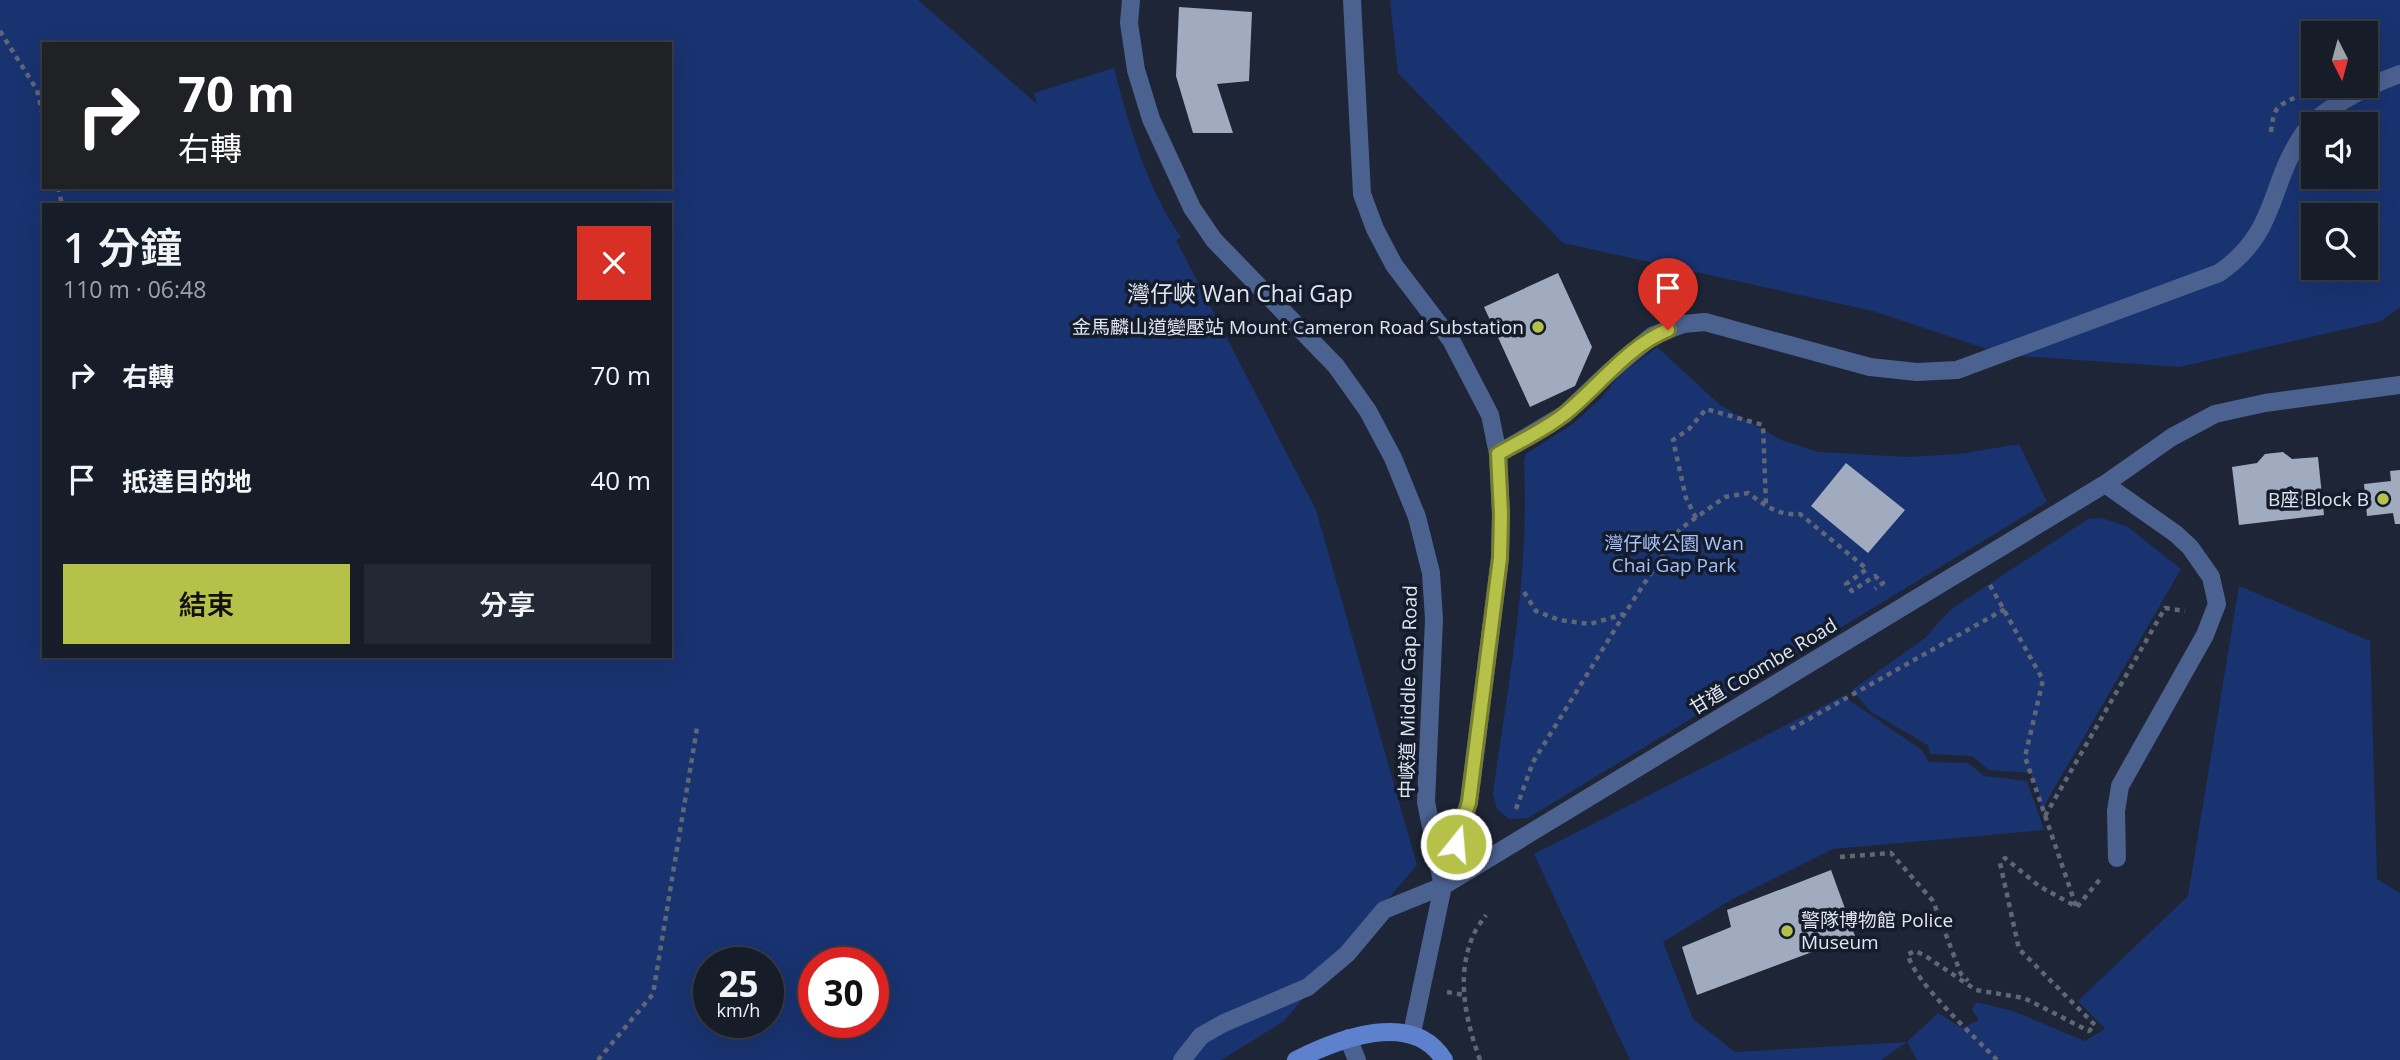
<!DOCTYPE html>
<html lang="zh-TW">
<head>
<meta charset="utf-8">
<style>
	body { margin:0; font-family:"Open Sans","Noto Sans TC",sans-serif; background:#232934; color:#f1f3f6; height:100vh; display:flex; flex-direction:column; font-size:26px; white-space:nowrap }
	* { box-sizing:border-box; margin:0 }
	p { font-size:23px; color:#9ea1a8 }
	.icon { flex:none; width:38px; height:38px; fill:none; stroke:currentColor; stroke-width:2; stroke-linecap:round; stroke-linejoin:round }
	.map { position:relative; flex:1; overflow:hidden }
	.drawer { position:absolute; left:42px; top:203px; width:630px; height:455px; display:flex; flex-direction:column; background:#161c28; border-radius:0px; box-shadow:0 7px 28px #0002,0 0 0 2px #353a45 }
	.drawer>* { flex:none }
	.banner { position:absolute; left:42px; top:42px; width:630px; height:147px; border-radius:0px; box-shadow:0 7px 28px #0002,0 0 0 2px #353a45; background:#202124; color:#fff; overflow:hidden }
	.needle { width:46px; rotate:174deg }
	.buttons { position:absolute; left:2301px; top:21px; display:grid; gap:14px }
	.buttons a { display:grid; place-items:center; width:77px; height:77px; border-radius:0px; background:#161c28; box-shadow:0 7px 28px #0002,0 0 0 2px #353a45; font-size:35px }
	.speed { position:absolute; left:693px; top:947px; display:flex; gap:14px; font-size:35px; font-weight:700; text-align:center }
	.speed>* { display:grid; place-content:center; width:91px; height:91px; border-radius:50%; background:#161c28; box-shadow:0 7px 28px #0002,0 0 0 2px #353a45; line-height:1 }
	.speed small { font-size:18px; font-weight:400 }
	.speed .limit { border:10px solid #d22; background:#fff; color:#111 }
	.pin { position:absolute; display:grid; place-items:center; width:60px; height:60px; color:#fff; margin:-72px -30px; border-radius:50% 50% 50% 0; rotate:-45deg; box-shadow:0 0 7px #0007 }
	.pin .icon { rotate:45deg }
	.me { position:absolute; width:77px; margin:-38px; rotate:17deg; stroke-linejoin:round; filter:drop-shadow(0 0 5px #0008) }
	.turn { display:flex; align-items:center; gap:24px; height:147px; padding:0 21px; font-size:32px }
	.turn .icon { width:91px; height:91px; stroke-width:2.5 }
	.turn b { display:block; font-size:49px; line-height:60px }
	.round { display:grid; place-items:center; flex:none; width:74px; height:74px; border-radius:0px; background:#232934 }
	.head { display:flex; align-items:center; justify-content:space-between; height:119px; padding:0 21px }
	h1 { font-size:42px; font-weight:600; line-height:52px }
	.cta { display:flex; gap:14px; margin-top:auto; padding:14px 21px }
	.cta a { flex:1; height:80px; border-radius:0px; background:#b6c149; color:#111; font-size:28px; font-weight:600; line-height:80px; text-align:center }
	.cta a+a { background:#232934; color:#f1f3f6 }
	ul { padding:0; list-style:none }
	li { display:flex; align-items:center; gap:21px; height:105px; padding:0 21px }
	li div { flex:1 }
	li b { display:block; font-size:26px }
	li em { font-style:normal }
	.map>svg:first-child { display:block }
</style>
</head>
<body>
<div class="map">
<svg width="2400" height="1060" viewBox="0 0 2400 1060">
	<rect width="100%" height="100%" fill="#1e2536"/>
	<!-- green -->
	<path fill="#193371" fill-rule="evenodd" d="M0,0h918l119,104 -3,-11 80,-25c14,55 34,123 67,169l-5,3 140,270 101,355 -133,156 -63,39h-1221zM44,44h626v143h-626zM44,205h626v451h-626zM709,962h59v60h-59zM814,962h59v60h-59z
		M1390,0h1010v307l-19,14 -202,46 -174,-12 -132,-44 -310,-68 -165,-170zM2314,33h52v53h-52zM2314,124h52v53h-52zM2314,215h52v53h-52z
		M1657,347l63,58 61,35 37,12 88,5 53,-3 60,-10 28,58 -519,316 -19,1 -12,-10 -4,-15c15,-110 37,-221 31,-333l2,-7 48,-31 28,-26 16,-20z
		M2102,518l26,9 53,42 -140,242 -2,-19 -9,-19 -41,-3 -17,-14 -42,-2 -2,-9 -57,-33 -19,-22 73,-52 25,-28 138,-91z
		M2239,586l131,55 7,238 23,14v167h-483l-10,-18 -26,18h-251l-96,-206 309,-158 79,54 7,12 39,1 16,13 43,5 17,49 -211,19 -104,52 -66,41 30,77 42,33 172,-10 31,-29 24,15 17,-8 -7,-10 4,-8 37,9 72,30 20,-12 -27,-28 110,-105z"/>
	<!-- building -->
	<path fill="#a0abc0" d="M1179,7l73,5 -3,69 -32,3 16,49h-40l-17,-57z
		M1558,273l34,74 -17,39 -45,21 -46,-100z
		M2283,452l9,7 26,-2 6,58 -85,10 -7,-58 25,-4 8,-9z
		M1846,463l59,47 -37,43 -57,-47z
		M2400,470v54h-5l-2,-11 -26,3 -3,-32 27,-3 -1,-10z
		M1831,870l24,66 -158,59 -15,-48 49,-20 -4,-17z"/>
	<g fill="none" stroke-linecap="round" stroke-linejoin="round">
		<!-- path -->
		<path stroke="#5f6675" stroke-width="4.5" stroke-dasharray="5 5" stroke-linecap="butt" d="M0,31l37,59 7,30
			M2271,132c3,-25 5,-26 28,-36
			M58,187l4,18
			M1696,518l-10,-20 -13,-58 16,-11 17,-20 57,16 3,80
			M1990,585l53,95 -18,77 51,149
			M1524,592l12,19 23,9 31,4 34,-10
			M1791,729l214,-120
			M1516,809l17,-47 92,-149 55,-84 45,-32 23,-4c17,12 30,23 52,21l67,55 -21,15 6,7 23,-15 8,7 -8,6
			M2045,816l120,-208 20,3
			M1840,857l51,-4 42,48 28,73 7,7
			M1447,992l17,3
			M598,1060l55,-66 44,-266
			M1480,1060c-14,-39 -24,-81 -8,-122 3,-8 9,-16 14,-23
			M1997,1060c-20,-21 -85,-80 -89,-106l7,-3 9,4 52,35 48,8 65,33 6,-6 -76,-76 -19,-86 5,-5 34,28 38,21 24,-29"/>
		<!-- service -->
		<path stroke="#4b6190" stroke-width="18" d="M1498,454l67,-40 42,-40 45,-38 31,-12"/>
		<!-- pedestrian -->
		<path stroke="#4b6190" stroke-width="18" d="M1683,324l22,-2 165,45 47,5 40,-2 262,-97c60,-41 49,-89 85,-140 19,-26 66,-48 96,-59
			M1348,1038l9,22
			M1182,1060l19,-24 23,-13 84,-36 39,-33 37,-44 59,-24"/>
		<!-- minor -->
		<path stroke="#4b6190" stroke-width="18" d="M1131,0l-2,23 7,47 15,49 41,89 22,32 122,126 32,45 25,47 24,59 14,56 3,46 -8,183 16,80
			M1352,0l10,194 13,35 19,36 57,75 39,75 8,39 3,60 -1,44 -31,244 -26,84 -31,147
			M2105,484l71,50 14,13 21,30 6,27 -12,31 -85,151 -4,25 1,47
			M1443,886l662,-402 67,-47 43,-23 50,-11 135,-18"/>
		<!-- secondary -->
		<path stroke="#5e81cd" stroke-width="18" d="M1296,1060c42,-21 117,-51 148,0"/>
	</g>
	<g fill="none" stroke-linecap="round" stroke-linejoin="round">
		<!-- route casing -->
		<g stroke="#767d2f" stroke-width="18">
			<path id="route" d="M1456,844l13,-42 31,-244 1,-44 -3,-60c22,-13 49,-25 69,-42 33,-27 61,-66 101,-82"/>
		</g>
		<!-- route -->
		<use href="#route" stroke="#b6c149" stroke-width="12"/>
	</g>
	<!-- markers -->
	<g fill="#b6c149" stroke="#141c2b" stroke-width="2.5">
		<circle cx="1538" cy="327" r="7"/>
		<circle cx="2383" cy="499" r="7"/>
		<circle cx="1787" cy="931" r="7"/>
	</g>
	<g text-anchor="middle" stroke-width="7" stroke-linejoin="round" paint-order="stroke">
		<!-- poi labels -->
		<g font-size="19" fill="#e0e6f1" stroke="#141c2b" text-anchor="end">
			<text x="1524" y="334">金馬麟山道變壓站 Mount Cameron Road Substation</text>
			<text x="2369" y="506">B座 Block B</text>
			<text x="1801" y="927" text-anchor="start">警隊博物館 Police<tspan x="1801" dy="22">Museum</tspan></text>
		</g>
		<!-- park labels -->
		<g font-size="19" fill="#a6c3fe" stroke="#141c2b">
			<text x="1674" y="550">灣仔峽公園 Wan<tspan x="1674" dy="22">Chai Gap Park</tspan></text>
		</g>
		<!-- street labels -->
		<g font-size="19" fill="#e0e6f1" stroke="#141c2b">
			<text transform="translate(1763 666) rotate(-31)" y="7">甘道 Coombe Road</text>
			<text transform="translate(1408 692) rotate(-89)" y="7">中峽道 Middle Gap Road</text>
		</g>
		<!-- quarter labels -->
		<g font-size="23" fill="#e0e6f1" stroke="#141c2b">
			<text x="1240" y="302">灣仔峽 Wan Chai Gap</text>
		</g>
	</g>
</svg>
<div class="buttons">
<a><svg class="needle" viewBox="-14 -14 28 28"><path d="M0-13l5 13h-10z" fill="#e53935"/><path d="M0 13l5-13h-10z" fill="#9ea1a8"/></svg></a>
<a><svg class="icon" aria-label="sound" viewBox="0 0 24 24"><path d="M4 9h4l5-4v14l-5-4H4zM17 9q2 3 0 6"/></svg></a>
<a><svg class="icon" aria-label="search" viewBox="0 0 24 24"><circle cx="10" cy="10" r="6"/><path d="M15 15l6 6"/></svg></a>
</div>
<div class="speed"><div>25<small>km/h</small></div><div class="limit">30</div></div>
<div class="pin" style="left:1668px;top:330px;background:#d93025"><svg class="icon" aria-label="arrive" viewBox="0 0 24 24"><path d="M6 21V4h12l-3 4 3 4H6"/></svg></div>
<svg class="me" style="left:1456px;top:844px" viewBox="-20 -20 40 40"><circle r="17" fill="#b6c149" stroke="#fff" stroke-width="3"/><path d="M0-11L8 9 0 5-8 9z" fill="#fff"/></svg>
<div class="banner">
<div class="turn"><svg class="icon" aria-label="right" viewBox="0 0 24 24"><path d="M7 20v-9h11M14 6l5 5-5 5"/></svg><div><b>70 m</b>右轉</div></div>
</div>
<section class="drawer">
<div class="head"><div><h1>1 分鐘</h1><p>110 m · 06:48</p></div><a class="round" style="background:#d93025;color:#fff"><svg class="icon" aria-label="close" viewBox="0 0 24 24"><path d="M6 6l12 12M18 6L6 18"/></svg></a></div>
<ul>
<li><svg class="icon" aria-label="right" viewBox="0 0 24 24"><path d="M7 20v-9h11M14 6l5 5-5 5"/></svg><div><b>右轉</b></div><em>70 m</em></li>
<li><svg class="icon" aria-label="arrive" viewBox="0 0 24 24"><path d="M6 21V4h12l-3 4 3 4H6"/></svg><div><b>抵達目的地</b></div><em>40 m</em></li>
</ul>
<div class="cta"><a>結束</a><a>分享</a></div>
</section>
</div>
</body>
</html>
